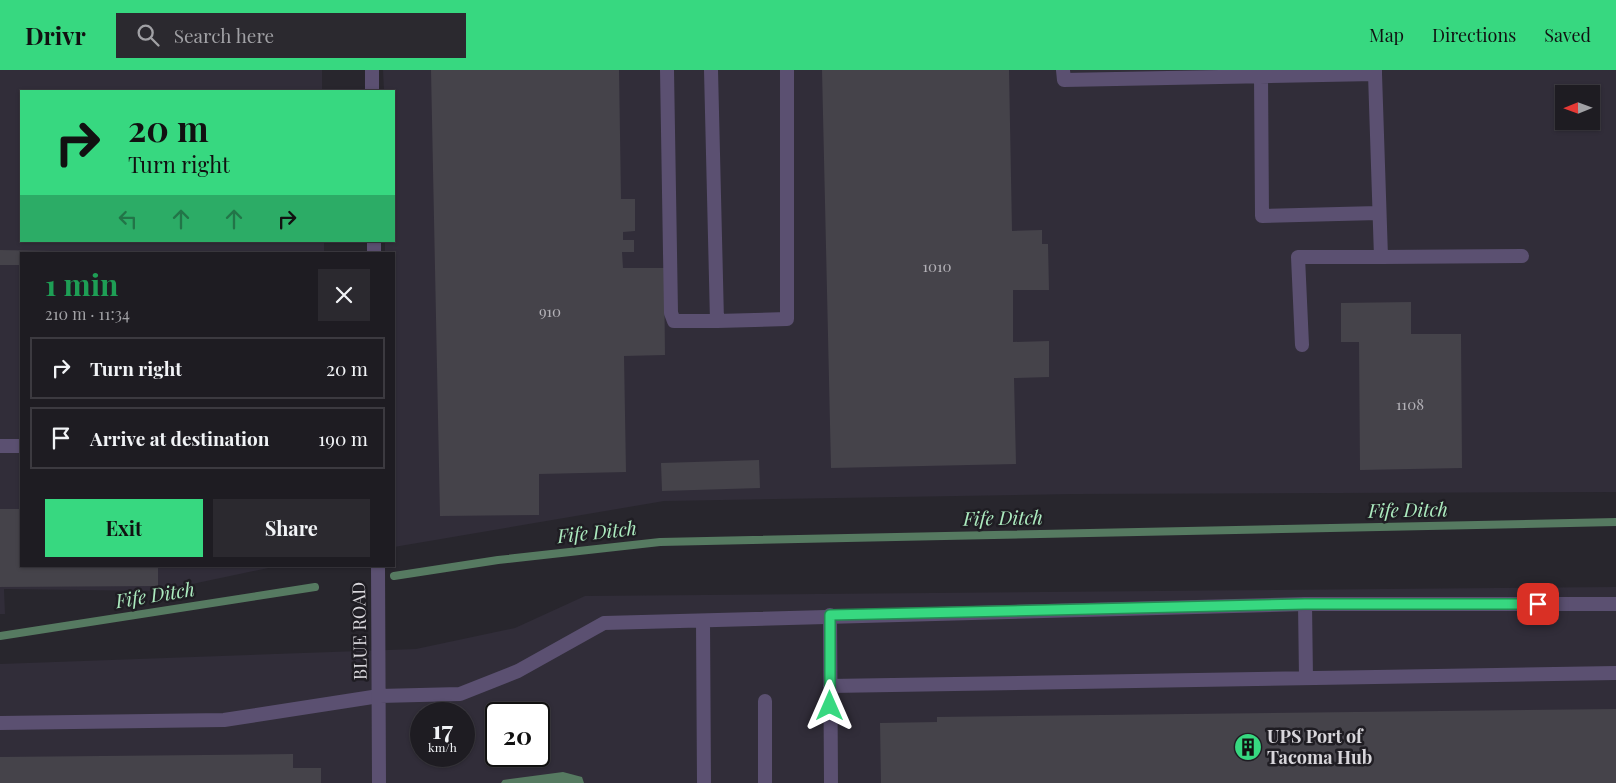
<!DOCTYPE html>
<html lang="en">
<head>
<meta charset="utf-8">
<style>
	body { margin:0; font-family:"Playfair Display",serif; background:#2b292f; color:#f1f3f6; height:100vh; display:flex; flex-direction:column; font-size:19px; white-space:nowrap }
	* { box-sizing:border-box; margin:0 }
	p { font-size:16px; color:#a1a1a5 }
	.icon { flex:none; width:28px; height:28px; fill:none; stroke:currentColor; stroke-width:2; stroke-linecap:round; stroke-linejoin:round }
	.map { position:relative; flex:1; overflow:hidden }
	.drawer { position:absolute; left:20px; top:182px; width:375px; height:315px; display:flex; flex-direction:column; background:#1e1c22; border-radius:0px; box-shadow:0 1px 4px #0004,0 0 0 1px #3c3a40 }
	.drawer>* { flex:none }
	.banner { position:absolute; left:20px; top:20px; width:375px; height:152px; border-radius:0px; box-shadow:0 1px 4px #0004,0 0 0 1px #3c3a40; background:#37d880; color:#111; overflow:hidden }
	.needle { width:32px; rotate:269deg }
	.buttons { position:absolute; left:1555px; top:15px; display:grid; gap:10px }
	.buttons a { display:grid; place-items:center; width:45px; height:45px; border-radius:0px; background:#1e1c22; box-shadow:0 1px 4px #0004,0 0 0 1px #3c3a40; font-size:25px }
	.speed { position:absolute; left:410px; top:632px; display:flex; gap:10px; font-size:25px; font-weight:700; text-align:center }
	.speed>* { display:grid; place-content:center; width:65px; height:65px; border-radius:50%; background:#1e1c22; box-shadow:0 1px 4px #0004,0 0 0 1px #3c3a40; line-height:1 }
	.speed small { font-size:12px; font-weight:400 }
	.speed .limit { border:2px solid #111; border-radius:8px; background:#fff; color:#111 }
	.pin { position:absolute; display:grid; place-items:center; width:42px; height:42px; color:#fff; margin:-21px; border-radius:10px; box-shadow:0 2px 8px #0006 }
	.me { position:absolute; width:55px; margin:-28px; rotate:0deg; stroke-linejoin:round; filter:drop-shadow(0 0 4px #0008) }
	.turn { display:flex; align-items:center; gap:18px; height:105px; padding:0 25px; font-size:22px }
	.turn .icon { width:65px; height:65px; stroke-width:2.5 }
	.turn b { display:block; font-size:35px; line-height:42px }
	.lanes { display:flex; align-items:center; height:48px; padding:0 25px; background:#0003; justify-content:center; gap:25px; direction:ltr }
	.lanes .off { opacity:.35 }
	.round { display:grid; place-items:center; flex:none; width:52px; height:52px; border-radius:0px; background:#2b292f }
	.overview { display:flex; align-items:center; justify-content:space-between; height:85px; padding:0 25px }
	h1 { font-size:30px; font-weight:700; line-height:38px; color:#1e9e55 }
	.action { display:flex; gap:10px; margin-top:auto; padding:10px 25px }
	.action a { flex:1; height:58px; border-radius:0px; background:#37d880; color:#111; font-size:20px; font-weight:700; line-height:58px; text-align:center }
	.action a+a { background:#2b292f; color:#f1f3f6 }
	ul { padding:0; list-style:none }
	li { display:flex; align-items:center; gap:15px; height:62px; margin:0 10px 8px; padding:0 15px; border:2px solid #3c3a40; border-radius:0px }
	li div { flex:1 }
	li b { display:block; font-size:19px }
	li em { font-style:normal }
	header { display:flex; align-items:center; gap:30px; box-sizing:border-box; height:70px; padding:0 25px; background:#37d880; color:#111 }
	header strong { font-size:24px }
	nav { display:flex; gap:28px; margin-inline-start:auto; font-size:18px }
	.search { width:350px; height:45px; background:#2b292f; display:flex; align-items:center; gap:12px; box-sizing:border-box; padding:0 18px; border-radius:0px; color:#a1a1a5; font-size:19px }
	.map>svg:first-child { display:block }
</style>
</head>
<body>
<header>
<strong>Drivr</strong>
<div class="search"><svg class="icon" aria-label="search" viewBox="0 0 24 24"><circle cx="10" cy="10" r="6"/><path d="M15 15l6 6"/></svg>Search here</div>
<nav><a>Map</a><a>Directions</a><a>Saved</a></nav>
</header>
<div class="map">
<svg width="1616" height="713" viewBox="0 0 1616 713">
	<rect width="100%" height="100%" fill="#28262d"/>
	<!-- built -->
	<path fill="#312d39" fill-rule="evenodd" d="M0,0h322v21h-301v150h303v13h-303v312h257l-119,25 -155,-2 1,25h-5z
		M383,0h1233v422l-542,2 -410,7 -270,46v-293h-9v-13h9v-150h-10zM1564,24h27v27h-27z
		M1616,517v196h-1616v-119l416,-15 99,-21 70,-32zM421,644h43v42h-43zM496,644h43v42h-43z"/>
	<!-- water -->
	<path fill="#567a61" d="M563,702l19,5 2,6h-83l2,-3z"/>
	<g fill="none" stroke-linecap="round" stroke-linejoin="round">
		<!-- stream -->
		<path stroke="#567a61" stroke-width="8" d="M394,506l104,-16 162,-18 956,-20
			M0,566l315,-49"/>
	</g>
	<!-- building -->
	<path fill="#45434a" d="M431,0h188l2,129h14v32l-12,1v8h11v12h-12l1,16h41l1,87 -41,1 2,116 -87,2v41l-99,1z
		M822,0h187l3,161 30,-1v14h6l1,46h-36v52l36,-1v36l-35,1 2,86 -185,4z
		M0,180l54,1v3h-33v11h-21z
		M1411,232v32h50l1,134 -102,2 -1,-128h-18v-39z
		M759,390l1,28 -98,3 -1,-28z
		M0,439h21v57h137v20l-158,1z
		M1616,639v74h-735l-1,-60 57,-1v-5z
		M293,684v14h28v15h-321v-26z"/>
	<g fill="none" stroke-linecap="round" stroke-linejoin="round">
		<!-- service -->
		<path stroke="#5b5071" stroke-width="14" d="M667,0l4,243 3,8h43
			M711,0l6,251 70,-2v-249
			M1063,0l1,10 311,-6v-4
			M1261,6l1,140 116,-3
			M1381,187l141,-1
			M1302,275l-4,-88h83l-6,-183
			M0,376h21
			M1305,534l1,74
			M830,545l1,168
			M830,616l786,-13
			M765,631v82
			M0,653l224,-3 155,-24"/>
		<!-- minor -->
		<path stroke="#5b5071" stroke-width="14" d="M372,0v21
			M374,171v13
			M378,496l1,217
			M703,552l1,161
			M379,626l81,-2 58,-23 86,-48 701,-19h311"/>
	</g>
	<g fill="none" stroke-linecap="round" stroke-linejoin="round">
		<!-- route casing -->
		<g stroke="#248c53" stroke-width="12">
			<path id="route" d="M830,636v-91l475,-11h233"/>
		</g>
		<!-- route -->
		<use href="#route" stroke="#37d880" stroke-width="9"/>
	</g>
	<!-- icons -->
	<defs>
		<g id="building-disc" transform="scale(1.4375)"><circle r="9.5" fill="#37d880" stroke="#1f1d23"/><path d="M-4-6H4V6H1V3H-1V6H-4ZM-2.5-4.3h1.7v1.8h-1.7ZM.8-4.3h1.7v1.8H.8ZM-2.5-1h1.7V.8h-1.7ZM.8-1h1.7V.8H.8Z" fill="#111"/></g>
	</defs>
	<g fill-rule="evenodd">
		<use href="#building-disc" x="1248" y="677"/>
	</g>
	<g text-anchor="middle" stroke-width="5" stroke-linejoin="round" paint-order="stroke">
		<!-- number labels -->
		<g font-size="15" fill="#b3b1b7">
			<text x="937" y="202">1010</text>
			<text x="550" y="247">910</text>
			<text x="1410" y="340">1108</text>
		</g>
		<!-- street labels -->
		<g font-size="18" fill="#d8d6db" stroke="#1f1d23">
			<text transform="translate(360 561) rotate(-91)" y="6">BLUE ROAD</text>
		</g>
		<!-- poi labels -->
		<g font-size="18" font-weight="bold" fill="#d8d6db" stroke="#1f1d23" text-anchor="start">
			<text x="1267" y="673">UPS Port of<tspan x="1267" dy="21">Tacoma Hub</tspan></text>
		</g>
		<!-- water labels -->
		<g font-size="19" font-style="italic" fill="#acebbf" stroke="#1f1d23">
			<text transform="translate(1408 440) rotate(-1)" y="7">Fife Ditch</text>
			<text transform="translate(1003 448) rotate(-1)" y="7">Fife Ditch</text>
			<text transform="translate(597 462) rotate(-6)" y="7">Fife Ditch</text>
			<text transform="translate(155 525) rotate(-9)" y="7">Fife Ditch</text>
		</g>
	</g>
</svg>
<div class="buttons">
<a><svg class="needle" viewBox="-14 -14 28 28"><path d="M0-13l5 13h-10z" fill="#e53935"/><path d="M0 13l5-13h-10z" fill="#a1a1a5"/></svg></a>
</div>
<div class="speed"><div>17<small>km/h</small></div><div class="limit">20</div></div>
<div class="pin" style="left:1538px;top:534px;background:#d93025"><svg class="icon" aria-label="arrive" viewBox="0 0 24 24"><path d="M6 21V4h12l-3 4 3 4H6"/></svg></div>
<svg class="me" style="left:830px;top:636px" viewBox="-20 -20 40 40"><path d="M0-17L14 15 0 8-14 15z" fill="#37d880" stroke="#fff" stroke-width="4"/></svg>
<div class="banner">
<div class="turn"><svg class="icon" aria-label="right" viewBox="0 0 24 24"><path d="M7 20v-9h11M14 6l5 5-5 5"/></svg><div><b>20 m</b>Turn right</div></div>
<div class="lanes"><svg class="icon off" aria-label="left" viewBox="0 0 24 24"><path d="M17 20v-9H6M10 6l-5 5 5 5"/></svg><svg class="icon off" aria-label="ahead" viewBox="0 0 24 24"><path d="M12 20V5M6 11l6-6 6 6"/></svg><svg class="icon off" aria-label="ahead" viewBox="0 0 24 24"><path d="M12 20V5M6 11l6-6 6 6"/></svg><svg class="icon" aria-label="right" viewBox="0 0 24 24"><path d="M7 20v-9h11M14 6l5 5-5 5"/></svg></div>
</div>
<section class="drawer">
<div class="overview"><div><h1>1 min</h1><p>210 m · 11:34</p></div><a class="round"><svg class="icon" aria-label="close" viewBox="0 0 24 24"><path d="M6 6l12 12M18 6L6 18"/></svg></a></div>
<ul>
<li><svg class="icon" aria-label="right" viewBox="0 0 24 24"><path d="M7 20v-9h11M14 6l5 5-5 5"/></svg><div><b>Turn right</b></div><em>20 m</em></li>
<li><svg class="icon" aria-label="arrive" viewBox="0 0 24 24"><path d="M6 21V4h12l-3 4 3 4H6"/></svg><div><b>Arrive at destination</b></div><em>190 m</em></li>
</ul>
<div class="action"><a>Exit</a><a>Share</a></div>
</section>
</div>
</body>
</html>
